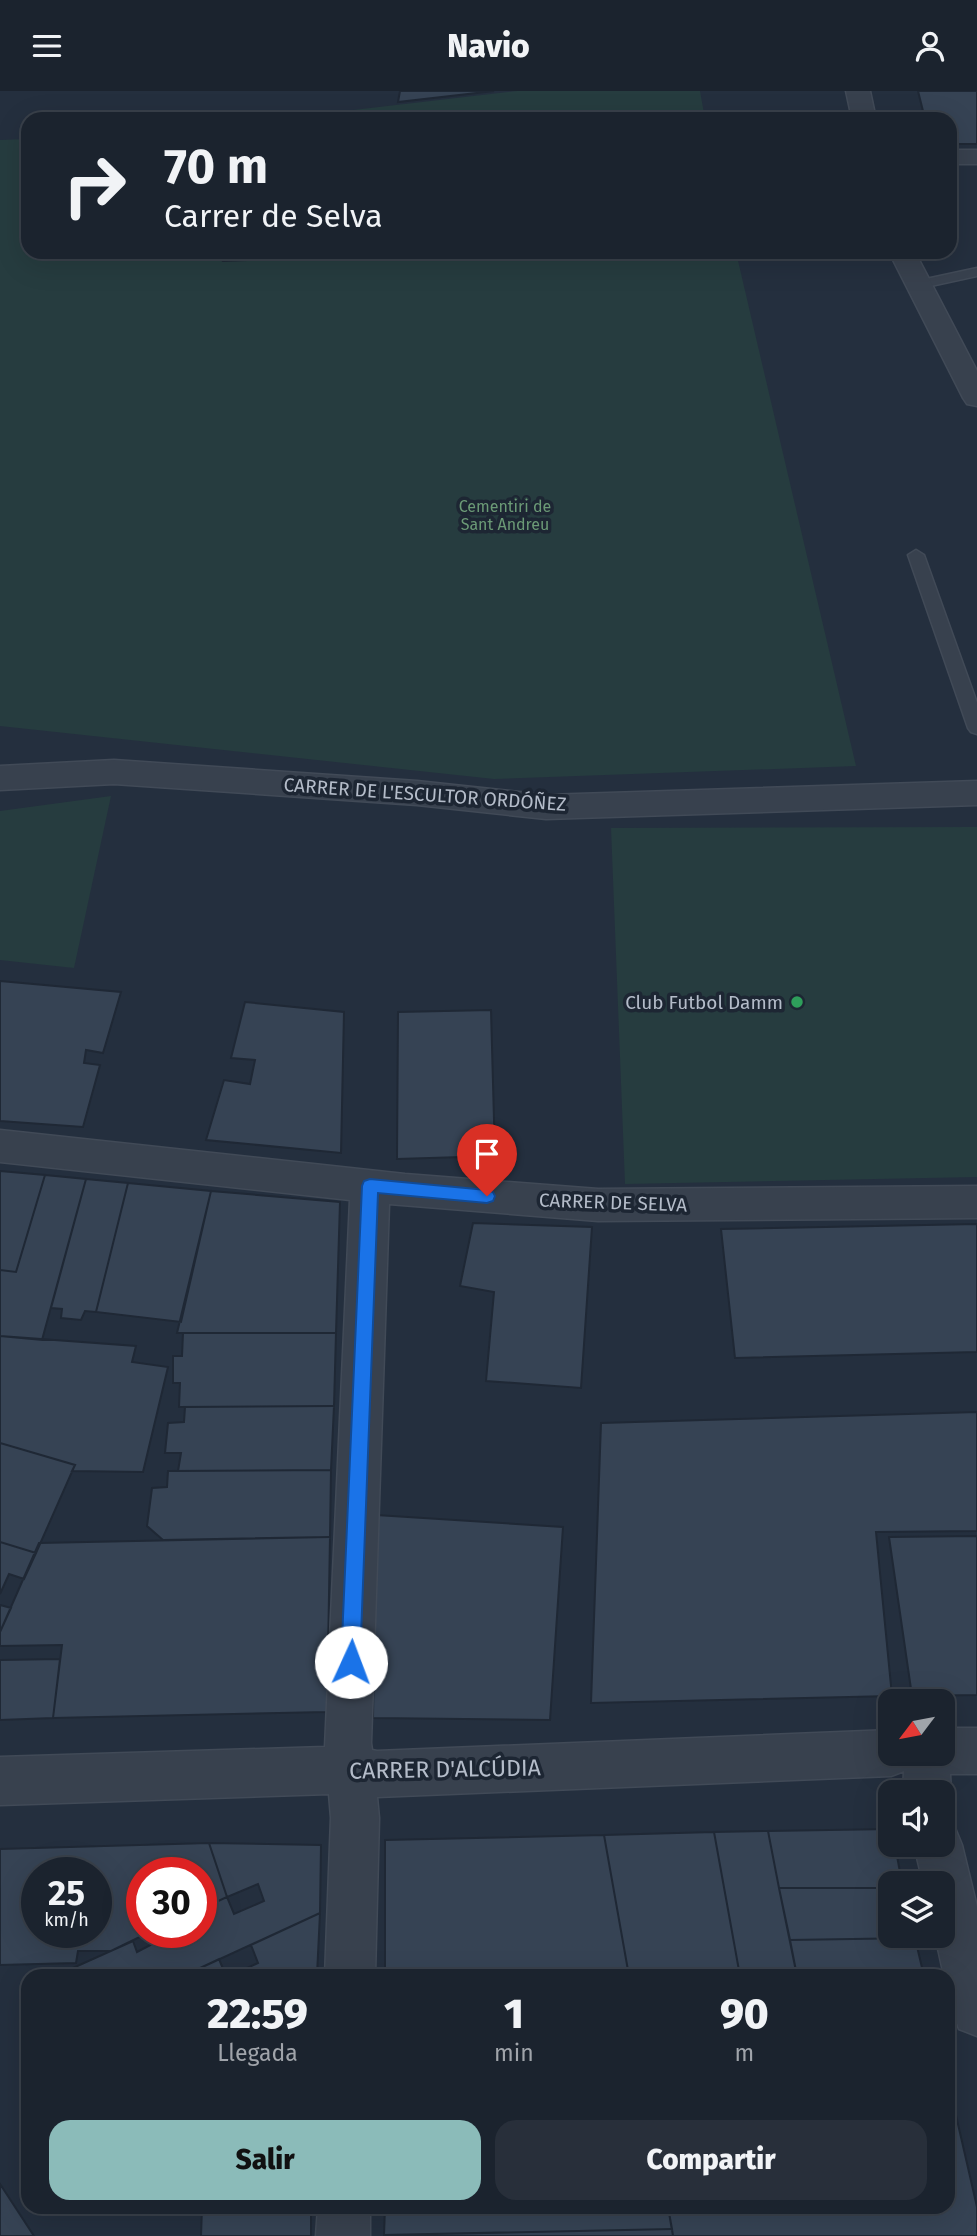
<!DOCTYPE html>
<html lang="es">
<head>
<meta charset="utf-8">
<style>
	body { margin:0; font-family:"Fira Sans",sans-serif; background:#282f3a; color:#f1f3f6; height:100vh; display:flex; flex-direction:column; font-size:26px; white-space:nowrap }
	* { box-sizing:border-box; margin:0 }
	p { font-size:23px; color:#a0a4aa }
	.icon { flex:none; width:38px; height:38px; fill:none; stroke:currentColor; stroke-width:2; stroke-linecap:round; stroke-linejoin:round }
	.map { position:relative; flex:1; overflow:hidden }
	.side { position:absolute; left:21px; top:1878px; width:934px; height:245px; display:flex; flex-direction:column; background:#1b232e; border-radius:21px; box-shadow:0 7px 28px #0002,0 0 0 2px #39404a }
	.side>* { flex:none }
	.top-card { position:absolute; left:21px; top:21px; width:936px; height:147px; border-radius:21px; box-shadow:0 7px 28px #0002,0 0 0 2px #39404a; background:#1b232e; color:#f1f3f6; overflow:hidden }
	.needle { width:46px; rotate:238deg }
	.controls { position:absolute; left:878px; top:1598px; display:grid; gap:14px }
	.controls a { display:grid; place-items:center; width:77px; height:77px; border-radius:14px; background:#1b232e; box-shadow:0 7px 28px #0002,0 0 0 2px #39404a; font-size:35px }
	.speed { position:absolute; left:21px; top:1766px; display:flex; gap:14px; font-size:35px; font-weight:700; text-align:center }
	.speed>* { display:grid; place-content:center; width:91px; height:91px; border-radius:50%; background:#1b232e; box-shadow:0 7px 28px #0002,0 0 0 2px #39404a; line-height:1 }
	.speed small { font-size:18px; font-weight:400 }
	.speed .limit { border:10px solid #d22; background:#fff; color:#111 }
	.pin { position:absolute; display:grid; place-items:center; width:60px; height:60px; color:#fff; margin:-72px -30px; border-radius:50% 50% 50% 0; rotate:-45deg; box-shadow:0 0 7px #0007 }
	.pin .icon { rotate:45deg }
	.me { position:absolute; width:77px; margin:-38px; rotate:2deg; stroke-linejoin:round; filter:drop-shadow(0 0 5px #0008) }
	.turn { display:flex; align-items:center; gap:24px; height:147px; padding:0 28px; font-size:32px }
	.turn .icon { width:91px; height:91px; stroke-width:2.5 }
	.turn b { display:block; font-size:49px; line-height:60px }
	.eta { display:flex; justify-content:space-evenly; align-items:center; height:119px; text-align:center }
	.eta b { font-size:42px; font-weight:800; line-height:49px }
	.primary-button { display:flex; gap:14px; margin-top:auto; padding:14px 28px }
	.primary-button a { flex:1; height:80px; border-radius:21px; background:#8bbbb9; color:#111; font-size:28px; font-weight:800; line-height:80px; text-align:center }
	.primary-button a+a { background:#282f3a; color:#f1f3f6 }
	header { display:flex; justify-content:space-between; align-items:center; height:91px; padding:0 28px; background:#1b232e; font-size:32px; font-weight:800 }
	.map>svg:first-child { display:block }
</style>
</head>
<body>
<header><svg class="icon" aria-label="menu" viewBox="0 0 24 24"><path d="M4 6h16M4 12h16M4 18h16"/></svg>Navio<svg class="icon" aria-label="person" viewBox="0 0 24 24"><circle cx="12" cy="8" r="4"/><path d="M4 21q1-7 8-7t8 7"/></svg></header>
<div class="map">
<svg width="977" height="2145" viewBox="0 0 977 2145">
	<rect width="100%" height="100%" fill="#242f3e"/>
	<!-- green -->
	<path fill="#263c3f" d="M517,0h183l5,28h-429z
		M28,48v113h708l120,514 -362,13 -494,-53v-586z
		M111,705l-37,172 -74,-8v-149z
		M977,736v350l-352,7 -14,-356z"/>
	<!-- building -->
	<path fill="#364354" stroke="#1f2835" stroke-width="2" fill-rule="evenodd" d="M400,0h94l-96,11z
		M918,0h59v53h-27v-25h-25z
		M262,161l-15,8 -24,1 -12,-9z
		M0,890l121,11 -18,61 -17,-3 -2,13 16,2 -17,62 -83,-6z
		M245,911l99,10 -3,141 -135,-13 18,-60 26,4 5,-24 -24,-2z
		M491,919l4,146 -98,3 1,-147z
		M0,1080l45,4 -29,97 -16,-2z
		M45,1084l41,4 -44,161 -42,-4v-66l16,2z
		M86,1088l42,4 -32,129 -11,-1 -4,9 -20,-2 1,-9 -11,-1z
		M128,1092l83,8 -30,131 -85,-10z
		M211,1100l129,11 -4,131h-159z
		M473,1132l119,4 -11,161 -95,-7 8,-89 -34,-6z
		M977,1133v128l-242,6 -14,-129z
		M183,1242h153l-2,73 -155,1 1,-24h-7v-27h9z
		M0,1245l136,10 -4,16 36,5 -25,105 -71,-1 3,-6 -75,-22z
		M334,1315l-3,64 -153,1 3,-18h-16l3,-30 16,-1 1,-15z
		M977,1321v119l-101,1 16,164 -301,7 10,-280z
		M0,1352l75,22 -39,88 -36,-11z
		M331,1379l-1,67 -167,3 -16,-14 5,-38 15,-1 1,-16z
		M376,1424l187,12 -13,193 -177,-2z
		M977,1445v159l-65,1 -23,-159z
		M330,1446l-3,175 -274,6 9,-73 -62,1v-14l39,-89z
		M0,1451l36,11 -12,26 -15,-5 -9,20z
		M0,1514l11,3 -11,24z
		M60,1568l-7,59 -53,2v-60z
		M891,1738v16h4l7,38h-11v5h-112l-11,-57z
		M768,1740l11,57 18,88h-57l-26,-144z
		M714,1741l26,144h-111l-25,-141z
		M604,1744l25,141h-244v-136z
		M209,1752l112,2 -1,68 -137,63h-8l-1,-5 -13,5h-106l78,-35 4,11 25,-13 -3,-7h42v-23l26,-12zM258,1793l6,17 -30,13 -7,-17z
		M209,1752l18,54 -26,12v-36h-59v59h8l-39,19h-33l-2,12 -76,2v-116zM37,1782h59v59h-59z
		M779,1797h112v47h24v3l-125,2z
		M320,1822l-3,62 -87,1 28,-13 -7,-18z
		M915,1847l9,38h-127l-7,-36z
		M219,1868l7,17h-43z
		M955,2020l22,96v29h-304l-5,-29h280v-95z
		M0,2093l34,52h-34z
		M202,2116h109v29h-110z
		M385,2116h283l4,22 -288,6z
		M672,2138l1,7h-289v-1z"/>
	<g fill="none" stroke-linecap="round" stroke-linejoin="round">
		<!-- lane casing -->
		<g stroke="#414a57" stroke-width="3">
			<path id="lane" d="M839,161h36c-7,7 -26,8 -36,6z
				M977,177v8l-60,13 -7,-4 2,-3z
				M916,459l8,5 53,148v31l-6,-2 -3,-4 -60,-173z"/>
		</g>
		<!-- street casing -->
		<g stroke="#414a57" stroke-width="3">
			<path id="street" d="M846,0h24l6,28h-24z
				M950,59h27v14h-27z
				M889,161h26l62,119v35l-10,-2 -4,-6z
				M114,669l303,21 129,14 431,-14v24l-431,14 -129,-14 -303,-21 -114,6v-24z
				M0,1039l405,44 193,15 379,-3v32l-379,3 -209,-17 -18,539 1,7 5,1 514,-21v23h52v-25h34v46h-27l1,18 -8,17v-17h-40l1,-21 -13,5 -514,21 2,21 -4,158h-50l6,-158 -2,-24 -329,11v-48l325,-10 25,-547 -350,-38z
				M943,1732l12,5 7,17 15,62v129l-18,-7 -11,-33v-20h-4l-9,-41h8v-52h-20l-9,-38h29z
				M318,2116h52v29h-54z"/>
		</g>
		<!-- lane -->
		<use href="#lane" fill="#38414e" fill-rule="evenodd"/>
		<!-- street -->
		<use href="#street" fill="#38414e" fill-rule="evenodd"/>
	</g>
	<!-- route -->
	<path fill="#1a73e8" stroke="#114b97" stroke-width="2" d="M370,1088l117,11 6,2 2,4 -2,5 -6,2 -109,-10 -18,469 -2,6 -7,3 -7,-3 -3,-6 21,-476 2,-5z"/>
	<!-- markers -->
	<circle fill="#2e9e5b" stroke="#1d2633" stroke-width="2.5" cx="797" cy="911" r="7"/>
	<g text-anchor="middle" stroke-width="7" stroke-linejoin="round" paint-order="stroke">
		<!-- far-park labels -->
		<g font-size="16" fill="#6b9a76" stroke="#1d2633">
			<text x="505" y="421">Cementiri de<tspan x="505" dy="18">Sant Andreu</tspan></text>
		</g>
		<!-- street labels -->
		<g font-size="19" fill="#b4bcc9" stroke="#1d2633">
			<text transform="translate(425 703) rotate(4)" y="7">CARRER DE L'ESCULTOR ORDÓÑEZ</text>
			<text transform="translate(613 1111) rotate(2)" y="7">CARRER DE SELVA</text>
		</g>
		<!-- poi labels -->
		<g font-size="19" fill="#b4bcc9" stroke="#1d2633" text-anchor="end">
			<text x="783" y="918">Club Futbol Damm</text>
		</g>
		<!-- near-street labels -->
		<g font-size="23" fill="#b4bcc9" stroke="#1d2633">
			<text transform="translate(445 1678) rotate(-1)" y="8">CARRER D'ALCÚDIA</text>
		</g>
	</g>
</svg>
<div class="controls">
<a><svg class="needle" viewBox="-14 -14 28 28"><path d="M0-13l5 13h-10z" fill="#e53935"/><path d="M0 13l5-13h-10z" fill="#a0a4aa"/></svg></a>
<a><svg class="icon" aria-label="sound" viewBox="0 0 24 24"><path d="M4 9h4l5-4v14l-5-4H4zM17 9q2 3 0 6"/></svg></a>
<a><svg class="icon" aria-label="layers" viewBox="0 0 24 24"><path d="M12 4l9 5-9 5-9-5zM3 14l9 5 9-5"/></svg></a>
</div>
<div class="speed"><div>25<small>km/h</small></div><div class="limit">30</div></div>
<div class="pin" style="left:487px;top:1105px;background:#d93025"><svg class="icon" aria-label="arrive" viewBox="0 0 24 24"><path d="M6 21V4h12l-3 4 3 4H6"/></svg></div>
<svg class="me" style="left:351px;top:1571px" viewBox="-20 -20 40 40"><circle r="19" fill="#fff"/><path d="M0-13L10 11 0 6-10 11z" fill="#1a73e8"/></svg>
<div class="top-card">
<div class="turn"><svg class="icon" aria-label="right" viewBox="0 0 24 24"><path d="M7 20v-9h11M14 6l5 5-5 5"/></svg><div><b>70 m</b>Carrer de Selva</div></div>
</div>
<section class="side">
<div class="eta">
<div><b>22:59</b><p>Llegada</p></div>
<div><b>1</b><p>min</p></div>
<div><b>90</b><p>m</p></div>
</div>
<div class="primary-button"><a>Salir</a><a>Compartir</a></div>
</section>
</div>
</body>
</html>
